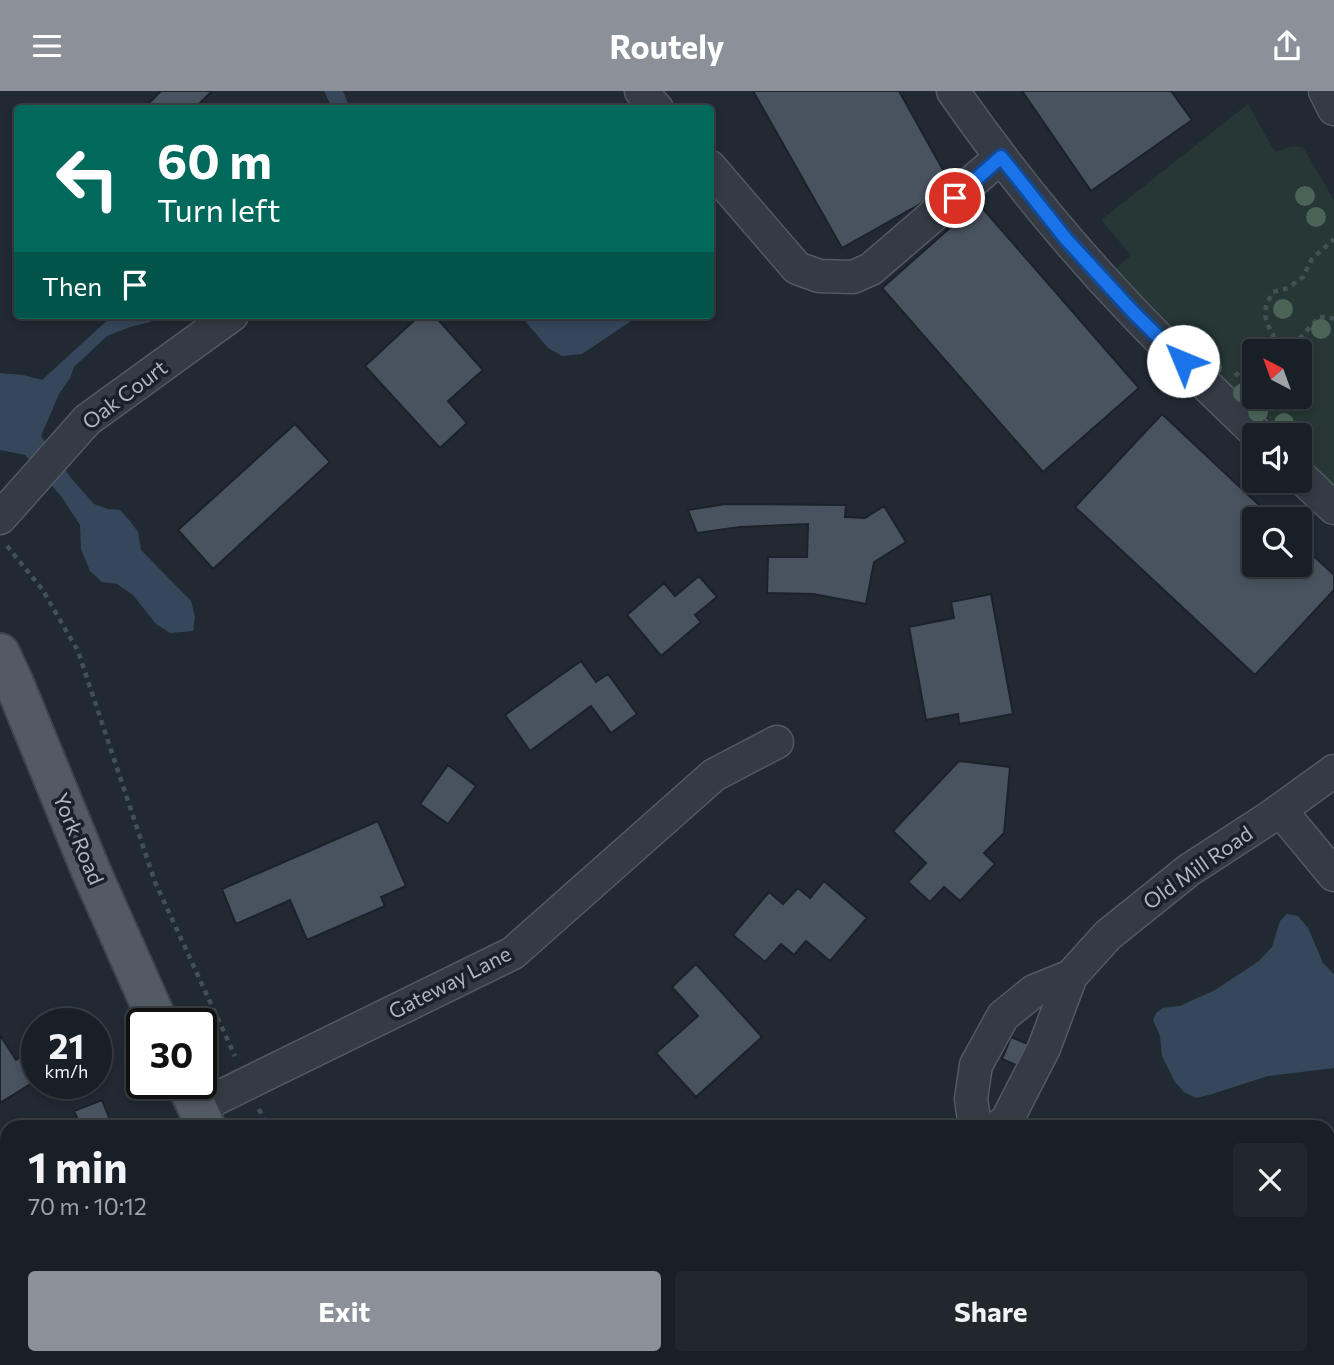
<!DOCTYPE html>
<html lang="en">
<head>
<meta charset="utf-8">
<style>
	body { margin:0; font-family:Commissioner,sans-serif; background:#22272e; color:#f1f3f6; height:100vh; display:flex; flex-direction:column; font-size:26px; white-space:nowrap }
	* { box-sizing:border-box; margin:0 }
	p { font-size:23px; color:#9fa2a7 }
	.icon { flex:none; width:38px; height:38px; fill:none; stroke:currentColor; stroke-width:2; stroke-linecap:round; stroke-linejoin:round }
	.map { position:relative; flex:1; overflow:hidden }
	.side { position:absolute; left:0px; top:1029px; width:1335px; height:245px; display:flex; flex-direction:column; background:#191f26; border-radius:21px 21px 0 0; box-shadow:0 4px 10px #0003,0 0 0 2px #373d43 }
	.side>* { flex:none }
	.banner { position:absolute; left:14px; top:14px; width:700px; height:214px; border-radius:7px; box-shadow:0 4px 10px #0003,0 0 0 2px #373d43; background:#00695c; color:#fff; overflow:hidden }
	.needle { width:46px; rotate:319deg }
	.tools { position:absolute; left:1242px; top:248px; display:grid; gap:14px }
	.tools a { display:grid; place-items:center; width:70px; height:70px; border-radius:7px; background:#191f26; box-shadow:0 4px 10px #0003,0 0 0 2px #373d43; font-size:35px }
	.speed { position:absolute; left:21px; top:917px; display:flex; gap:14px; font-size:35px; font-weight:700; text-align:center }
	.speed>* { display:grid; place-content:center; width:91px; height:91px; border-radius:50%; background:#191f26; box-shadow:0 4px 10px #0003,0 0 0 2px #373d43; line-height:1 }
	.speed small { font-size:18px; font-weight:400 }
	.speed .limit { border:4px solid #111; border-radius:10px; background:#fff; color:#111 }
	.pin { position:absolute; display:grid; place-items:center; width:60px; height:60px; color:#fff; margin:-30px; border:4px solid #fff; border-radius:50%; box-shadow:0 2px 7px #0007 }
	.me { position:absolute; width:77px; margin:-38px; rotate:315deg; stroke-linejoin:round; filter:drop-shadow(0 0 5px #0008) }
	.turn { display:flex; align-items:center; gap:24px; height:147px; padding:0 28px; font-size:32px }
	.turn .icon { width:91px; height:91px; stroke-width:2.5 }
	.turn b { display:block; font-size:49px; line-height:60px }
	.then { display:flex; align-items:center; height:66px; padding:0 28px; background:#0003; gap:14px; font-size:26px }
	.round { display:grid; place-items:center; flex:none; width:74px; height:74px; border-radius:7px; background:#22272e }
	.headline { display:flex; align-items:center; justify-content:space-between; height:119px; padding:0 28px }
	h1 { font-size:42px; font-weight:700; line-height:52px }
	.action { display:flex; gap:14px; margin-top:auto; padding:14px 28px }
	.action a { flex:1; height:80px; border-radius:7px; background:#8c9099; color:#fff; font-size:28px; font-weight:700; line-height:80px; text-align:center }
	.action a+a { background:#22272e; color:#f1f3f6 }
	header { display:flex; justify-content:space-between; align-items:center; height:91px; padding:0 28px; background:#8c9099; color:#fff; font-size:32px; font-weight:700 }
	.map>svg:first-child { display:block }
</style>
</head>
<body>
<header><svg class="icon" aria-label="menu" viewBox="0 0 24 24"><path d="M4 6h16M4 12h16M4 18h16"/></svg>Routely<svg class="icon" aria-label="share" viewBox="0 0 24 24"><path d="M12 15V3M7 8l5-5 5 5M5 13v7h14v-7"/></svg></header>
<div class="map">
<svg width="1334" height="1274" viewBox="0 0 1334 1274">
	<rect width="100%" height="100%" fill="#212933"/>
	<!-- green -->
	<path fill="#263736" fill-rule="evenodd" d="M1248,13l27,48 17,-6 11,1 31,53v297l-34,-33v-28h-29l-159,-164 19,-17 -30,-35zM1255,261h45v45h-45z
		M1334,1116v158h-566l17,-7h543v-149z"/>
	<!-- water -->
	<path fill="#37475b" d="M324,0h19l7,17h-18z
		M113,224h44l-7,7 -20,5 -23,9 -33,31 -4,11 -11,16 -18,42 30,42 23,26 14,5 12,1 10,11 8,11 3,18 50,51 4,16 -2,14 -23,2 -14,-9 -23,-29 -16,-11 -15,-2 -12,-11 -9,-22 -1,-24 -19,-29 -36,-41 -25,-5v-77l23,2 19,5z
		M520,224h120l-58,39 -20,2 -14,-8z
		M1287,823l11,2 10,12 15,35 11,11v94l-66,8 -59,19 -13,3 -12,-6 -9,-10 -13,-26 -2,-20 -7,-16 3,-7 7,-5 17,-2 35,-16 44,-29 13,-14 8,-26z"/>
	<!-- building -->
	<path fill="#49535f" stroke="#1b222b" stroke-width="2" d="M161,0h51l-18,18h-51z
		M753,0h146l53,95 -110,62z
		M1022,0h149l21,29 -101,71z
		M978,112l161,185 -96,84 -161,-184z
		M420,224h14l49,55 -35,31 19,22 -27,25 -75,-82z
		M1162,323l113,106h-20v45h45v-22l34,32v15l-79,85 -180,-168z
		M295,333l35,38 -117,107 -35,-39z
		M726,413l120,1 -1,12 20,1 19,-12 22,36 -32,20 -8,42 -53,-10 -46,-1 1,-36h39l1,-33 -68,3 -43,6 -9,-23z
		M699,485l18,21 -22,18 6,7 -40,34 -34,-41 37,-32 11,13z
		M991,503l22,120 -54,10 -1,-10 -32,6 -17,-93 45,-9 -3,-16z
		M581,570l15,21 12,-8 29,40 -26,19 -20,-27 -61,45 -25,-36z
		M959,670l51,6 -6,66 -20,20 11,11 -35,37 -16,-14 -14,15 -22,-20 18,-19 -33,-32z
		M448,674l28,21 -28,38 -28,-20z
		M378,730l28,65 -25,11 4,9 -78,34 -17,-40 -54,24 -14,-35z
		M824,790l43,37 -37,43 -24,-20 -12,14 -13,-11 -16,18 -32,-27 36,-43 14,12 15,-16 12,10z
		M696,873l66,73 -66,60 -40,-44 42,-37 -26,-29z
		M0,944l16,25 16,-10 5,7v23l-37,23z
		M1011,946l19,8 -9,22 -19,-8z
		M102,1009l11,27h-32l-7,-16z
		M509,1267h51l-15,7h-33z"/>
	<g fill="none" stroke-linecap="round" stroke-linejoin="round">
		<!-- minor casing -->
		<g stroke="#515962" stroke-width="35">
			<path id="minor" d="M641,0l16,18
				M953,0c54,78 115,153 181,222 40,42 83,82 125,123
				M1325,0l9,18
				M710,76l87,101 22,8 34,1 18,-8 130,-112
				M1300,385l34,32
				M0,427l87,-98 145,-105
				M1280,719l54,65
				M197,1017l316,-155 201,-178 63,-33
				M975,1036l-4,-28 5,-34 27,-49 31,-25 37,-15
				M997,1036l9,-5 38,-74 27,-72 37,-41 81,-65 80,-52 65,-47
				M1328,1095l6,-2
				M241,1274l15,-7
				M643,1274l14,-7
				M740,1274l15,-7"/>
		</g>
		<!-- major casing -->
		<g stroke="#3d444e" stroke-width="42">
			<path id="major" d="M0,562l14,30 77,188 68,153
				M186,992l20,44
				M313,1267l3,7"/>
		</g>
		<!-- path -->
		<path stroke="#425254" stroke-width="4.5" stroke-dasharray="5 5" stroke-linecap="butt" d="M1275,248l17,8 27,-30h10l5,2
			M1261,261l14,-13c-11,-21 -14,-27 -2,-47l15,-4 15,-11 9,-18 22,-20
			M1235,285l20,-19
			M7,455l35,43 36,62 77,231 80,174
			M259,1018l8,18
			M372,1267l3,7"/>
		<!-- minor -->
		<use href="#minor" stroke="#343b44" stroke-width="32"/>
		<!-- major -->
		<use href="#major" stroke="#525a64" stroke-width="38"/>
	</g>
	<!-- trees -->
	<g fill="#4c6458">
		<circle cx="1305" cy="105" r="10"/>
		<circle cx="1316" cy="126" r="10"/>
		<circle cx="1283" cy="218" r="10"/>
		<circle cx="1321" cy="238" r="10"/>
		<circle cx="1212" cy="276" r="10"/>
		<circle cx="1243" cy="302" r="10"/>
		<circle cx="1258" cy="321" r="10"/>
		<circle cx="1284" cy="332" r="10"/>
	</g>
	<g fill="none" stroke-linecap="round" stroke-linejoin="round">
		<!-- route casing -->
		<g stroke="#114b97" stroke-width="18">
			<path id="route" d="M955,107l46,-41 65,82 68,74 49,48"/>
		</g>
		<!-- route -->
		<use href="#route" stroke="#1a73e8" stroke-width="12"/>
	</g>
	<g text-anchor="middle" stroke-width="7" stroke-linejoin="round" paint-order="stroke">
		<!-- street labels -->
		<g font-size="21" fill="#aeb6c1" stroke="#192029">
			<text transform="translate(125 304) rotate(-37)" y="7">Oak Court</text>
			<text transform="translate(78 748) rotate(67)" y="7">York Road</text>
			<text transform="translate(1198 777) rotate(-35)" y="7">Old Mill Road</text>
			<text transform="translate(450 892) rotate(-27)" y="7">Gateway Lane</text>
		</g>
	</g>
</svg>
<div class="tools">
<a><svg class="needle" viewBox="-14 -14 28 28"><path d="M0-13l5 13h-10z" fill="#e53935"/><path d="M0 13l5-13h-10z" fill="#9fa2a7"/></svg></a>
<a><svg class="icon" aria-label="sound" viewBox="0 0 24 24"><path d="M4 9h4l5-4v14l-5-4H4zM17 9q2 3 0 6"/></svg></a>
<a><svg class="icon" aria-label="search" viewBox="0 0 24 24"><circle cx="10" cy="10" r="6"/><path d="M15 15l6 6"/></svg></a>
</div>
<div class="speed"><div>21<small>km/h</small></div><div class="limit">30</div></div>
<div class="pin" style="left:955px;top:107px;background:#d93025"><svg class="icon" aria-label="arrive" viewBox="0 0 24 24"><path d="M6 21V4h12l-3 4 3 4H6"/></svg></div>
<svg class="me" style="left:1183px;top:270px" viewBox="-20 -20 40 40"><circle r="19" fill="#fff"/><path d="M0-13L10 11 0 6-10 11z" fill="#1a73e8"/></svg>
<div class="banner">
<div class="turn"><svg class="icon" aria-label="left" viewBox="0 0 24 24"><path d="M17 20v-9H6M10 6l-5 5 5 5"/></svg><div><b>60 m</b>Turn left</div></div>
<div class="then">Then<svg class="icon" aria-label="arrive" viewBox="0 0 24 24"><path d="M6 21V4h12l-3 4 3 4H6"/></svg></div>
</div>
<section class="side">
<div class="headline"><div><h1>1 min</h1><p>70 m · 10:12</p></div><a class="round"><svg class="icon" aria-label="close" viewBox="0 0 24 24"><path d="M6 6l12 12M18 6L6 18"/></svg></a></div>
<div class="action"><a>Exit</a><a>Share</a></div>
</section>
</div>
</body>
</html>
